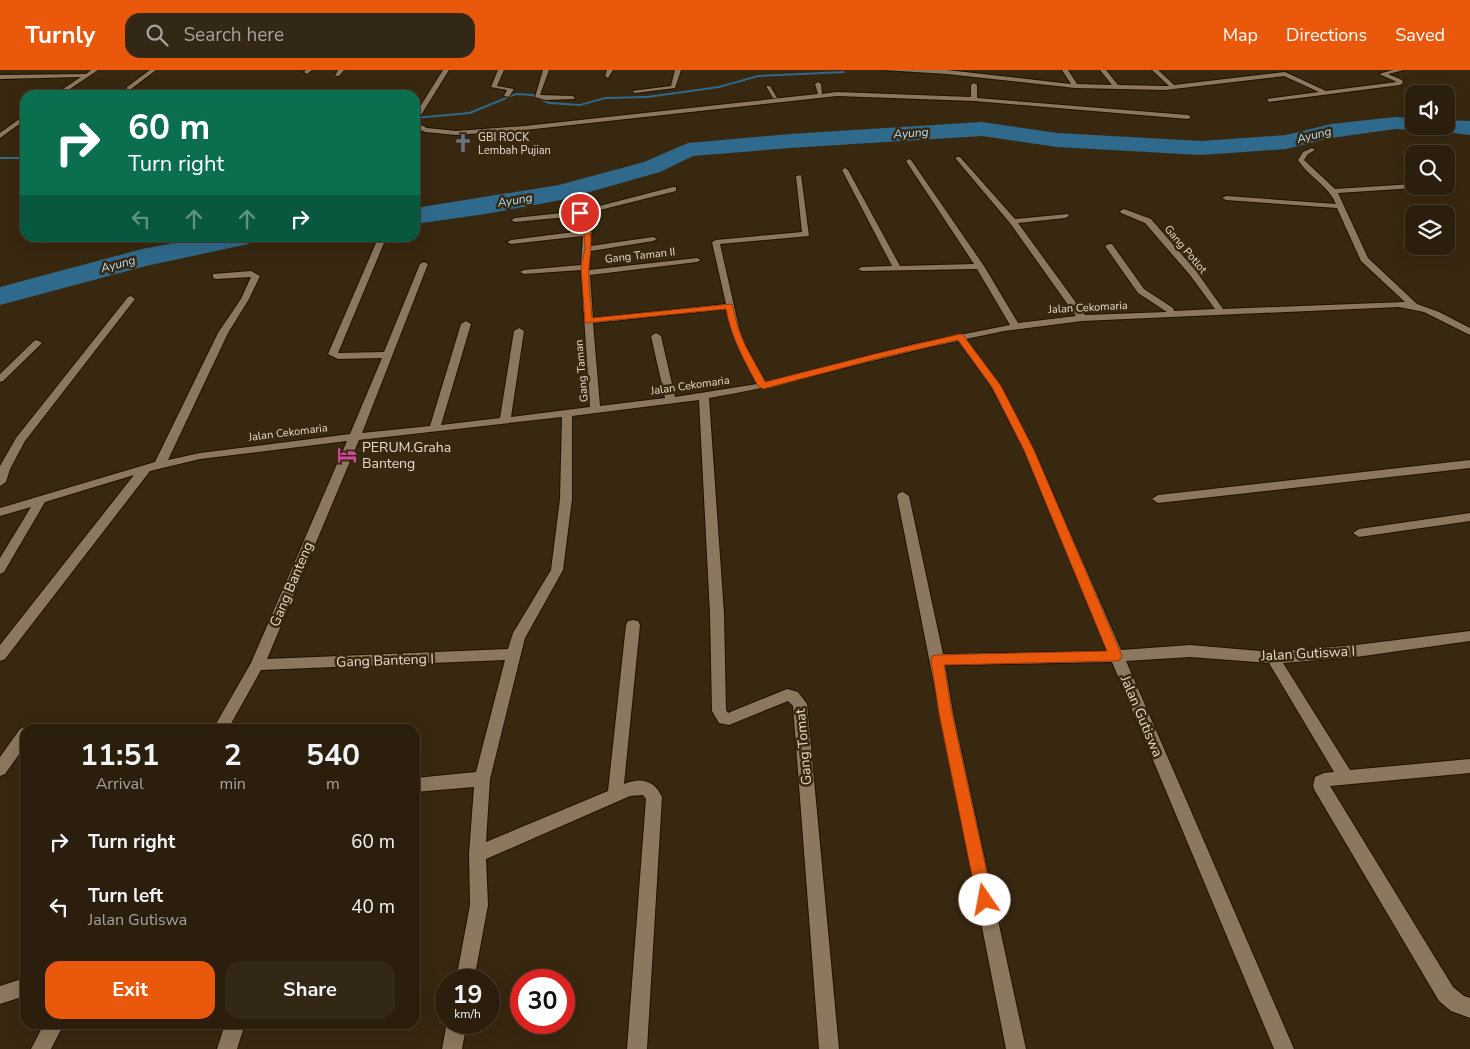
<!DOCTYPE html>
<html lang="en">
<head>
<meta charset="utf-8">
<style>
	body { margin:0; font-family:"Nunito Sans",sans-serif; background:#332715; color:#f1f3f6; height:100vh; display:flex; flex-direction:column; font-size:19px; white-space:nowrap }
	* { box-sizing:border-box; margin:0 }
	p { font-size:16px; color:#a6a29d }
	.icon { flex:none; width:28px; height:28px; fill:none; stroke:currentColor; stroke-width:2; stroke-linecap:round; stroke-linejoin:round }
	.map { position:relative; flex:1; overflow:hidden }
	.drawer { position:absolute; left:20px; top:654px; width:400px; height:305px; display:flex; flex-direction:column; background:#2b1e0c; border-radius:15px; box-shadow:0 5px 20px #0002,0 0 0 1px #473c2d }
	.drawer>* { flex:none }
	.guide { position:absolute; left:20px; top:20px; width:400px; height:152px; border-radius:15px; box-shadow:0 5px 20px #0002,0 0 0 1px #473c2d; background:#0b6e4f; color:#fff; overflow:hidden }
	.fabs { position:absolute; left:1405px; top:15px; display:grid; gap:10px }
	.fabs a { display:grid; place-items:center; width:50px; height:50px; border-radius:10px; background:#2b1e0c; box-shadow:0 5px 20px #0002,0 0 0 1px #473c2d; font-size:25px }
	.speed { position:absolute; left:435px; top:899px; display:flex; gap:10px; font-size:25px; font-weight:700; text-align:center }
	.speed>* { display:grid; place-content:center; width:65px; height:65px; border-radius:50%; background:#2b1e0c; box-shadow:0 5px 20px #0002,0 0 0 1px #473c2d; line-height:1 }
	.speed small { font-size:12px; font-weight:400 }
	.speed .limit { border:8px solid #d22; background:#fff; color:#111 }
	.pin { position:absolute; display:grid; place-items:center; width:42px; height:42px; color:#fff; margin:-21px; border:2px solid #fff; border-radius:50%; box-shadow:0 1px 5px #0007 }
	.me { position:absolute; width:55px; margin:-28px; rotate:348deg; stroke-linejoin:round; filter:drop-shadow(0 0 4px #0008) }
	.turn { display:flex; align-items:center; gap:18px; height:105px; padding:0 25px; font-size:22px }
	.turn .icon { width:65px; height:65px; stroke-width:2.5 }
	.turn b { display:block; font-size:35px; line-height:42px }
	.lanes { display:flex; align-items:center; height:48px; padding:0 25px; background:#0003; justify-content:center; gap:25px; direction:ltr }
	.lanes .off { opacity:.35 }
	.eta { display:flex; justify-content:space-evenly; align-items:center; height:85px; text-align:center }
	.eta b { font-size:30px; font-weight:700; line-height:35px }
	.action { display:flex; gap:10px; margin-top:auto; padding:10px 25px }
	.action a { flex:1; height:58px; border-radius:15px; background:#ea580c; color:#fff; font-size:20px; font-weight:700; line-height:58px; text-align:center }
	.action a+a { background:#332715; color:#f1f3f6 }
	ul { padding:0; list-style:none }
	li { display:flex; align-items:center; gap:15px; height:65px; padding:0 25px }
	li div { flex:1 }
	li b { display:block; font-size:19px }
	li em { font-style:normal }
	header { display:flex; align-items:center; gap:30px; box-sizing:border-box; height:70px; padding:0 25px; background:#ea580c; color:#fff }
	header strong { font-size:24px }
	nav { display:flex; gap:28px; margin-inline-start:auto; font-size:18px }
	.search { width:350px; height:45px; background:#332715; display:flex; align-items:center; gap:12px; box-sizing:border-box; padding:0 18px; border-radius:15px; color:#a6a29d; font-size:19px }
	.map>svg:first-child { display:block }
</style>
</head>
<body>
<header>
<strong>Turnly</strong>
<div class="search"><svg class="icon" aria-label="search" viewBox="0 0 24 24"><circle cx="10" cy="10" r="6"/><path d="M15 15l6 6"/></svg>Search here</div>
<nav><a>Map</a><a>Directions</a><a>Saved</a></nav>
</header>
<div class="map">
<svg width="1470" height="979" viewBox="0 0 1470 979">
	<rect width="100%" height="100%" fill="#392810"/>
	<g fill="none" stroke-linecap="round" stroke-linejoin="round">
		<!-- stream -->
		<path fill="#2f6a8c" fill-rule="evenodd" d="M844,1l1,2 -87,4 -39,11 -72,10 -42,1 -25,7 -31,-2 -17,-8 -16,-1 -46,19 -55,5v-2l54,-5 47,-19 18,1 16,8 30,2 25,-7 42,-1 72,-10 39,-11z
			M0,87h25v2h-25z"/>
		<!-- river -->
		<path fill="#2f6a8c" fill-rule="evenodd" d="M1395,47l19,1v8h9l-9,4 -19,-1 -64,9 -45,11 -85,6 -144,-8 -75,-11 -192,12 -97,8 -33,16 -99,28 -76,14 -70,10v-16l144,-23 85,-23 44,-19 102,-9 192,-12 75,11 144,8 85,-6 45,-11z
			M1446,50l24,1v14l-32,-4 -3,-5h11z
			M200,168h52l-4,6 -102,22 -146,39v-18l142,-38z"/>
		<!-- minor casing -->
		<g stroke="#201100" stroke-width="2">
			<path id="minor" d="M91,0h7l-37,25h-7l27,-18 -81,2v-4l86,-1z
				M150,0h6l-25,19h-4v-2z
				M306,0h6l-5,4 -3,-2z
				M338,0h6l-5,6h-4z
				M443,0h6l-31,50 -3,2v-7z
				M498,0h6l-7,16 17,3 -5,8 -5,-1 3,-6 -16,-3z
				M543,0h6l-9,25 33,1 2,3 -30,1 -10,-3z
				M607,0h6l-5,8 -3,-2z
				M675,0h6l-6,18 -40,5 -3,-2 39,-5z
				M883,0h64l124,14 -9,-14h6l9,14 35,1 -12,-15h6l12,15 47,1h4l-17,-16h6l16,15 111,-13 41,19 71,-9 -18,-8 14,-4h11l-16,4 14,6 1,3 -3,2 -131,17 -2,-3 52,-7 -35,-16 -119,14 -90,-2 -128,-14z
				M818,12l3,2 1,10 15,-2 134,5v-12l3,-2 3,2v13l211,17 3,2 -3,2 -214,-18 -137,-5 -312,34 -69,5 -31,-3 -10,-5v-5l12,6 29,3 69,-5 293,-32 -3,-10z
				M766,16h4l7,12h-4z
				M25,45v5l-25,18v-5z
				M1312,78l3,2 -7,4 -4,6 31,29 79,-5v2h3l-3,2 -76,5 30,65 49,46 22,8 31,16v7l-46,-23 -25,-5 -317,14 -78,10 -38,8 35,47 33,64 87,200 69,-5 83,7 83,-7 114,-14v10l-114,16 -73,6 67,107 120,-11v14l-140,13 123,201 11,9 6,2v20l-19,-7 -12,-10 -124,-210 -2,-5 2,-9 9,-4 10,-1 -65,-109 -79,-6 -64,4 168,388h-20l-162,-387 -167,3 8,48 73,336h-20l-109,-553 2,-3 4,-1 6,4 34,158 164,-3 -83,-201 -33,-64 -33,-45c-84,17 -165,43 -249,57l15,216 2,96 2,3 59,-24 11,3 9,12 32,345h-20l-26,-343 -5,-5 -59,24 -10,-2 -7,-12 -2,-97 -11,-214 -127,16v83l-9,71 -38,68 -35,141 -4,63 122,-51 18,-166 2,-4 5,-1 5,1 2,4 -16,159c17,-7 30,-4 38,13l-15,252h-20l19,-250 -3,-4 -13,1 -144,63 2,46 -14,75h-18l14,-75 -1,-51 5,-67 -59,5v-14l61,-6 29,-112 -244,10 -33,59h-15l38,-66 96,-222 -147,18 -50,12 -145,188 -5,2v-16l134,-170 -89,27 -41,70 -4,2v-16l31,-51 -31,9v-8l155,-46 63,-129 23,-34 10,-22 -35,2 -3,-1v-4l38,-3 9,5 -11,23 -21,34 -60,127 32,-7 150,-19 32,-76 -44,1 -10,-5 48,-111 4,-2 4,2 -46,110 46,-1 36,-88 4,-2 4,2 -66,169 68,-7 31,-102 5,-3 5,3 -30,101 59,-7 14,-87 5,-3 5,3 -13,86 79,-10 -9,-137 -57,4 -4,-2 4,-2 57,-5 2,-29 -72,8 -4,-2 4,-2 71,-9 -5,-15 -62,6 -4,-2 4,-2 65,-7 93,-24h3v4l-92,23 8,19 -2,2 1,11 62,-9 4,2 -4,2 -62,10 -2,19 108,-12 4,2 -4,2 -107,13 3,43 133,-14 -14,-62 4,-2 86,-8 -6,-56 5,-1 8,61 -89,8 19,84 6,17 21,37 148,-38 96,-19 -33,-56 -115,2 -4,-2 4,-2 30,-1 -50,-96 3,-2 3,2 52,96 74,-2 -68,-103 3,-2 2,1 73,106 34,57 58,-7 -66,-93 -54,-64v-2h4l55,62 53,-5 1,2 -4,2 -47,5 67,92 82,-3 -29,-19 -33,-47 4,-2h3l32,45 29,19 1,3 41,-2 -25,-34 -45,-52 -24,-10 -1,-2 4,-2 27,10 45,52 27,38 182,-7 -44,-41 -24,-53 -111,-8 -4,-2 4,-2 110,8c-8,-19 -27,-27 -38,-44l5,-8zM726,239c5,28 17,50 31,75l-82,13 -14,-61 -5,-3 -5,3 14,62 -65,8 -7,-83zM562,347l-2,82 -9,71 -38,63 -5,16 -241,10 92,-219z
				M131,226l4,3 -110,142 -15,28 -4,13 -6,4v-20l16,-28 112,-141z
				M37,270l5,3 -2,2 -37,36 -3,1v-8l34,-33z
				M1470,390v8l-312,35 -6,-4 6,-4z
				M1470,443v8l-111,16 -6,-4 6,-4z
				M25,657l4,2h-4v17l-20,28 -5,2v-19l20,-28z
				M25,908v18l-25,8v-18z
				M447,952h20l-5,27h-20z
				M44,954h20l-13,25h-20z
				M225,954h20l-8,25h-20z"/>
		</g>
		<!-- minor -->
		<use href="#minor" fill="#8c785e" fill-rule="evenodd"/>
	</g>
	<!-- route -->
	<path fill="#ea580c" stroke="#983908" d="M580,141c16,9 10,41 9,56 -1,16 2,35 3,51l140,-14 6,24 7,17 20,37 114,-29 81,-19 3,1 38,51 33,64 88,206 -2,4 -4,1 -172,4 8,48 41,187 -3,5 -5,3 -6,-3 -2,-5 -38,-187 -8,-53 1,-4 5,-1 170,-4 -83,-201 -32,-63 -34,-47 -78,18 -117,31 -5,-3c-14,-26 -27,-49 -32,-77l-141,14 -4,-56 4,-18 -1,-16 -7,-20z"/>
	<!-- icons -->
	<defs>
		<g id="church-bare" transform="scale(1.5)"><path d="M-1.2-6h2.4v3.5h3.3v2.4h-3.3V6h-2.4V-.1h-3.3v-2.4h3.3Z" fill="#6b7280" stroke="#392810" stroke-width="2.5" paint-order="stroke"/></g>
		<g id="hotel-bare" transform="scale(1.5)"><path d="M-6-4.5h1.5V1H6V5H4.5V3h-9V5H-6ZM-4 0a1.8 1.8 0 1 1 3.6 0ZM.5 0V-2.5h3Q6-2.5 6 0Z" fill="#d1479c" stroke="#392810" stroke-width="2.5" paint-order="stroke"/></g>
	</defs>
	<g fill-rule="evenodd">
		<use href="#church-bare" x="463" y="73"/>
		<use href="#hotel-bare" x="347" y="385"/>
	</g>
	<g text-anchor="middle" stroke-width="5" stroke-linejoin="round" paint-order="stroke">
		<!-- far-poi labels -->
		<g font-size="11" fill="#e5dacb" stroke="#392810" text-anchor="start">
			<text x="478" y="71">GBI ROCK<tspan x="478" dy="13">Lembah Pujian</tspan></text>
		</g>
		<!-- far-street labels -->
		<g font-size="11" fill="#e5dacb" stroke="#392810">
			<text transform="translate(1186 179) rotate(50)" y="4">Gang Potlot</text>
			<text transform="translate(640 185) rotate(-6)" y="4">Gang Taman II</text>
			<text transform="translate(1088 237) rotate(-3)" y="4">Jalan Cekomaria</text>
			<text transform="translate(581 301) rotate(-95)" y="4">Gang Taman</text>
			<text transform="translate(690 315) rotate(-8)" y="4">Jalan Cekomaria</text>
			<text transform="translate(288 362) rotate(-7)" y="4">Jalan Cekomaria</text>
		</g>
		<!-- far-water labels -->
		<g font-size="12" font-style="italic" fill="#aedfff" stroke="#392810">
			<text transform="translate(911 63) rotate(-4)" y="4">Ayung</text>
			<text transform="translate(1314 65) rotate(-14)" y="4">Ayung</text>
			<text transform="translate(515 130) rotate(-9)" y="4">Ayung</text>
			<text transform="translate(118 194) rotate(-15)" y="4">Ayung</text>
		</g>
		<!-- poi labels -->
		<g font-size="14" fill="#e5dacb" stroke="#392810" text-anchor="start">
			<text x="362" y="382">PERUM.Graha<tspan x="362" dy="16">Banteng</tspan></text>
		</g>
		<!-- street labels -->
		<g font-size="14" fill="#e5dacb" stroke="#392810">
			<text transform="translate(291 514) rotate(-67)" y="5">Gang Banteng</text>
			<text transform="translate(1308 583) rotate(-3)" y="5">Jalan Gutiswa I</text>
			<text transform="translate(385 590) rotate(-2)" y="5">Gang Banteng I</text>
			<text transform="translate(1142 646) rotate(67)" y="5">Jalan Gutiswa</text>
			<text transform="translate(803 677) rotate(-95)" y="5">Gang Tomat</text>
		</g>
	</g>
</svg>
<div class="fabs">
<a><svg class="icon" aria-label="sound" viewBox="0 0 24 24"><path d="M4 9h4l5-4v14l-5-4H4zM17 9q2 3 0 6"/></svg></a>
<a><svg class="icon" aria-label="search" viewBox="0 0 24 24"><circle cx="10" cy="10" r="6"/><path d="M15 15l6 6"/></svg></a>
<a><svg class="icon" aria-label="layers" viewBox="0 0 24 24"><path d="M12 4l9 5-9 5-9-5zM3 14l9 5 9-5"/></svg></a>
</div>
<div class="speed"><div>19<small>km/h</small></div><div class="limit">30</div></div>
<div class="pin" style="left:580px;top:143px;background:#d93025"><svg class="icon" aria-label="arrive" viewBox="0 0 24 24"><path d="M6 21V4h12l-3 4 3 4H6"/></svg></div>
<svg class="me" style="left:985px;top:830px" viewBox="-20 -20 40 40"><circle r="19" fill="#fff"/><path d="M0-13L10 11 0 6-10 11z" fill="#ea580c"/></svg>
<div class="guide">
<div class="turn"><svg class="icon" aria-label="right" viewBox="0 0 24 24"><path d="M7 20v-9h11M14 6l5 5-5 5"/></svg><div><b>60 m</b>Turn right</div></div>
<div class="lanes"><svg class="icon off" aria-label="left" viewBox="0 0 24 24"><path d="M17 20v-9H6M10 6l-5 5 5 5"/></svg><svg class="icon off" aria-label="ahead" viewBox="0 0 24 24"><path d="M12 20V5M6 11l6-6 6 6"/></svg><svg class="icon off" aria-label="ahead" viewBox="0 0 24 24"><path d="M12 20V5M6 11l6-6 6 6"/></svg><svg class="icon" aria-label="right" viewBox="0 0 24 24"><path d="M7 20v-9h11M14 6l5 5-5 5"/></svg></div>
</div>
<section class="drawer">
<div class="eta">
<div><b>11:51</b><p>Arrival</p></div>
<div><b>2</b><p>min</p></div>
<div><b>540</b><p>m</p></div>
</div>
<ul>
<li><svg class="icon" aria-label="right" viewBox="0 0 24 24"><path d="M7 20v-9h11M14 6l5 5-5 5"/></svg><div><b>Turn right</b></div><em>60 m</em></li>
<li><svg class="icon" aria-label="left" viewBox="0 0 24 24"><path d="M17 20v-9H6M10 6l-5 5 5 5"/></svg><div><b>Turn left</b><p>Jalan Gutiswa</p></div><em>40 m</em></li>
</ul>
<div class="action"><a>Exit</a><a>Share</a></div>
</section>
</div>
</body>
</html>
